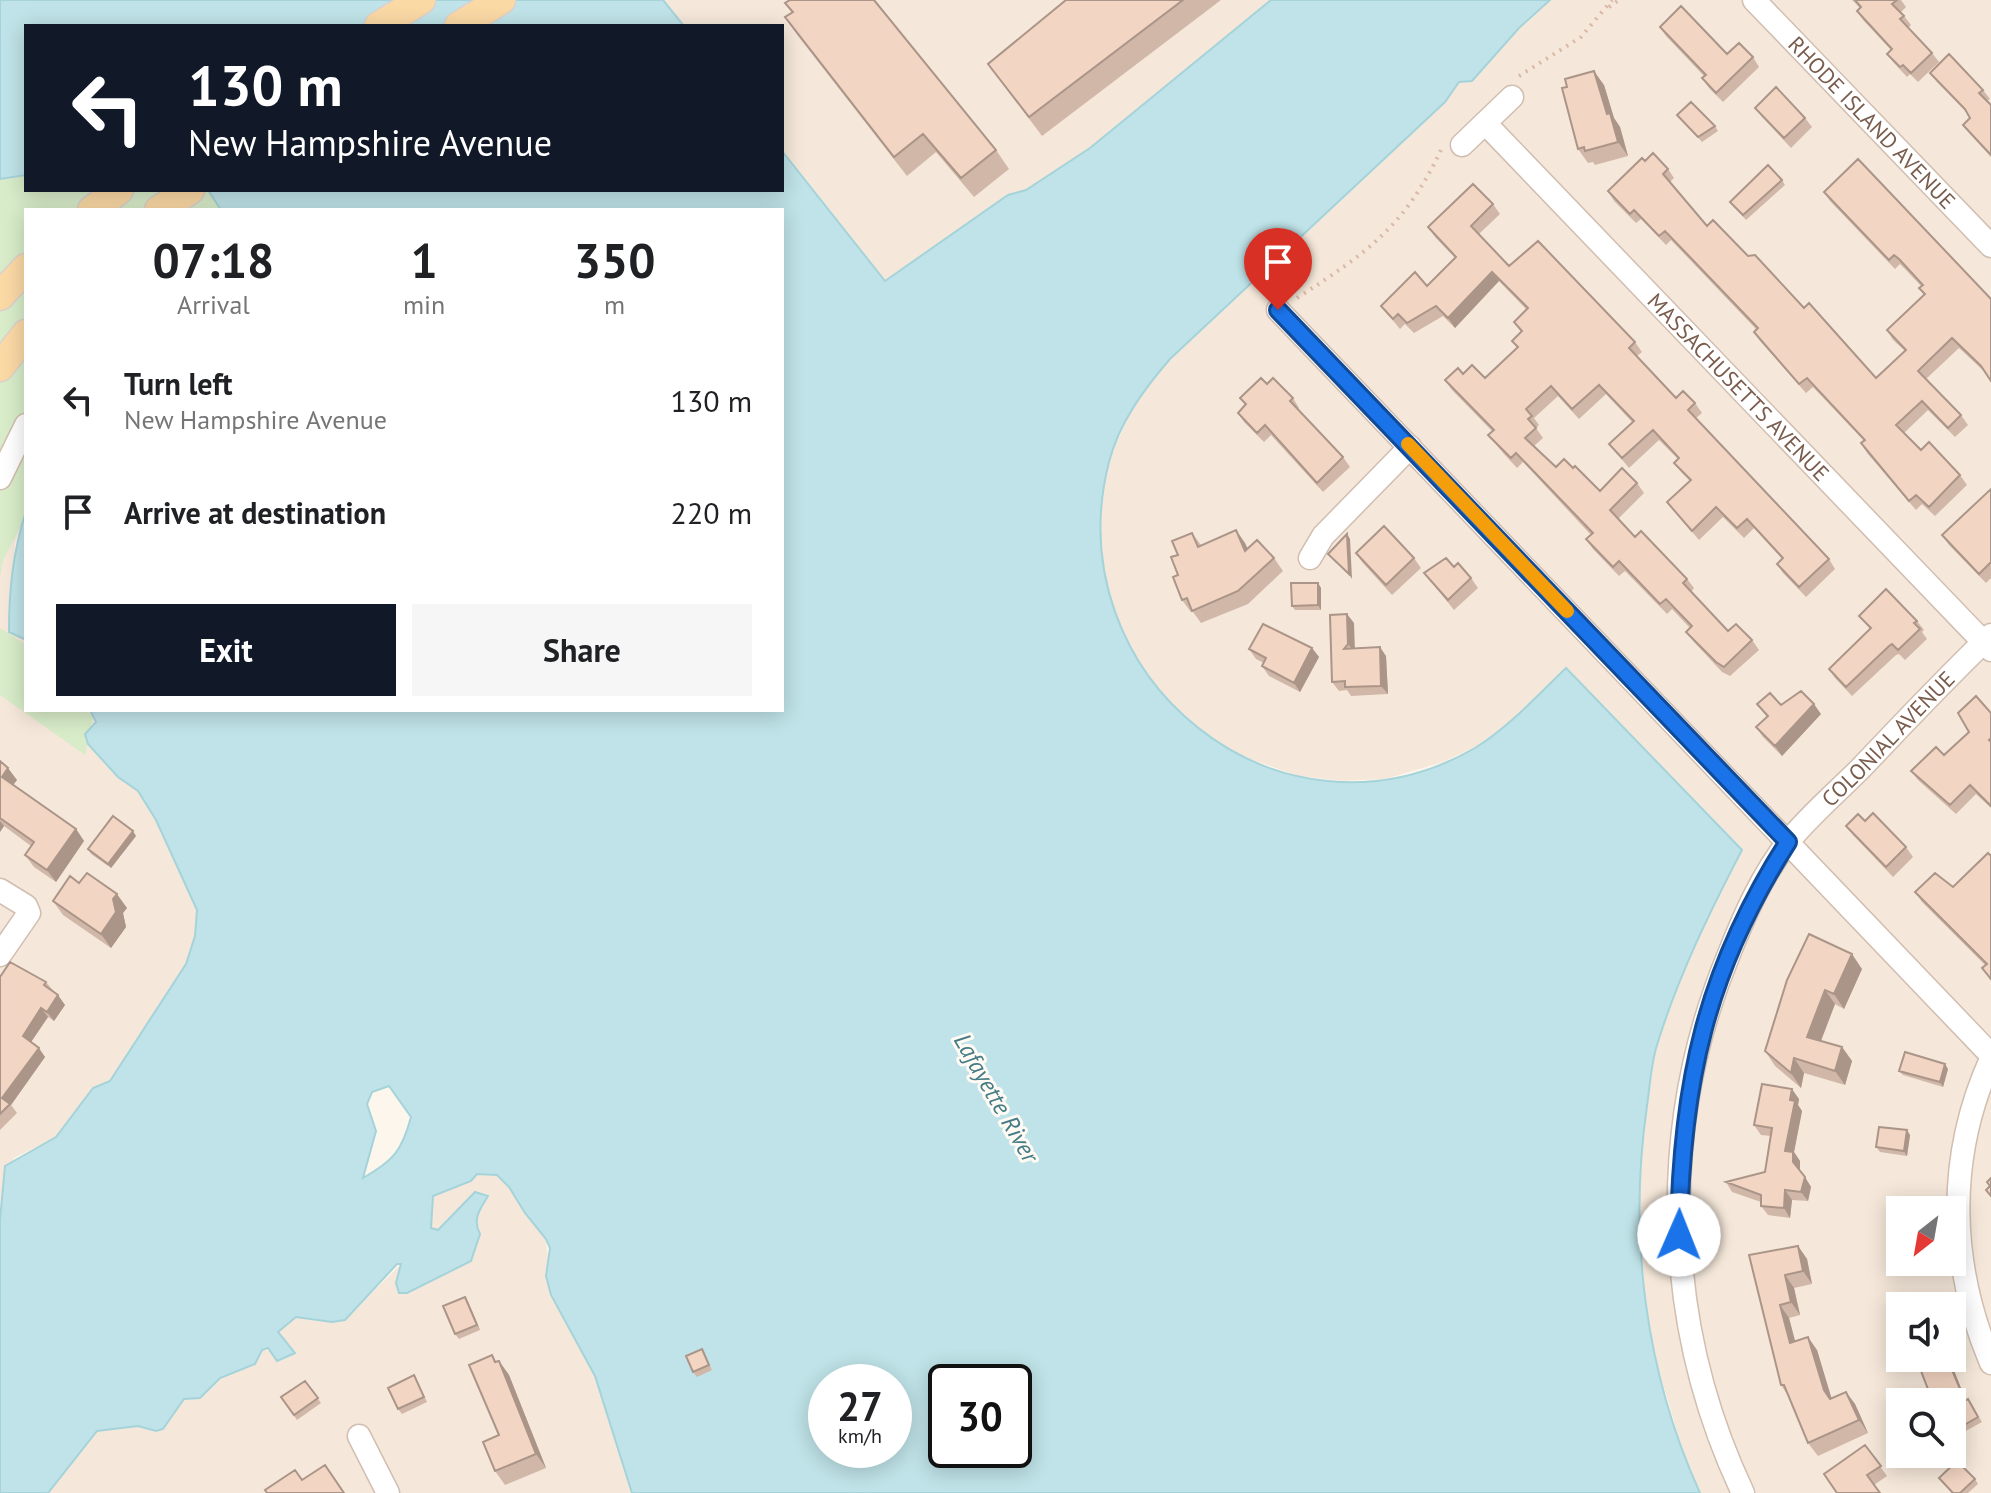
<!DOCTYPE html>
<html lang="en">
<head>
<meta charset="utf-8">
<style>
	body { margin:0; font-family:"PT Sans",sans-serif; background:#f6f6f6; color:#202124; height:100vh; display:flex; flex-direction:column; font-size:30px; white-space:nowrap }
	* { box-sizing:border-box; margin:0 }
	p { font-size:26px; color:#757577 }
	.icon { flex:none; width:44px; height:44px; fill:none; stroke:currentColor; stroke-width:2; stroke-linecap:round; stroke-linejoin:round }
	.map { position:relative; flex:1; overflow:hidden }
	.drawer { position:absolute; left:24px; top:208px; width:760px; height:504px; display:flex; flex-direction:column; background:#fff; border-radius:0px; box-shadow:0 4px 20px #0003 }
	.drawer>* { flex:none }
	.banner { position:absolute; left:24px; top:24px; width:760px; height:168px; border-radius:0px; box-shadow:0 4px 20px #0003; background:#111827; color:#fff; overflow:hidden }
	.needle { width:52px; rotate:211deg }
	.buttons { position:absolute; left:1886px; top:1196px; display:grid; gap:16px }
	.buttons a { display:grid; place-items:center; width:80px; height:80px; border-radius:0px; background:#fff; box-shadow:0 4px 20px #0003; font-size:40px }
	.speed { position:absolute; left:808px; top:1364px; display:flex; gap:16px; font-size:40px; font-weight:700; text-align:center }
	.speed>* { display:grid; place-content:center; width:104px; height:104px; border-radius:50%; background:#fff; box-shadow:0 4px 20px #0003; line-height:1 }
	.speed small { font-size:20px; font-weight:400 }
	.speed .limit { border:4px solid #111; border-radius:12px; background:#fff; color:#111 }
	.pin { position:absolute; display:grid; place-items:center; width:68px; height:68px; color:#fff; margin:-82px -34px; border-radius:50% 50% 50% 0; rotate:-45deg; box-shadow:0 0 8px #0007 }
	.pin .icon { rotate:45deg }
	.me { position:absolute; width:88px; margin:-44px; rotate:1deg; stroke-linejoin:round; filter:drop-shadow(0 0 6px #0008) }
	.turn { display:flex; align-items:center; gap:28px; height:168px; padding:0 32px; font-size:36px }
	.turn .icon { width:104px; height:104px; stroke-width:2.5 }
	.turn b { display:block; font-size:56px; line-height:68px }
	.eta { display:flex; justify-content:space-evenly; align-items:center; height:136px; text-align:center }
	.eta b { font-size:48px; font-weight:700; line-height:56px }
	.primary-button { display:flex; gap:16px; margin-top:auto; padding:16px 32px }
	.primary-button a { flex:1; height:92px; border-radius:0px; background:#111827; color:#fff; font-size:32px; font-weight:700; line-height:92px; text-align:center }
	.primary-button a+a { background:#f6f6f6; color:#202124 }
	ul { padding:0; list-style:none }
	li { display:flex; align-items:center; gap:24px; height:112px; padding:0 32px }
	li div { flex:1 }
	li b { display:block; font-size:30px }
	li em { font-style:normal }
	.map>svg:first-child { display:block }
</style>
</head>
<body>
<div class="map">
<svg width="1991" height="1493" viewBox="0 0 1991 1493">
	<rect width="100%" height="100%" fill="#fdf6ec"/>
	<!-- residential -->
	<path fill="#f5e8da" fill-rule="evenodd" d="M663,0h608l-181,148 -64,42 -18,5 -123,86 -103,-130v-125h-98z
		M1550,0h441v1493h-291l-13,-28 -33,-111 -12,-66 -4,-74 4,-71 14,-95 41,-113 45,-85 -176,-181 -56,53 -35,25 -32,15 -58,17 -43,2 -43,-5 -64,-22 -50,-34 -25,-25 -25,-35 -27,-63 -7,-34 -1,-52 9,-51 28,-62 33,-39 274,-257 16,-20 12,-1 47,-53zM1900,1210h52v52h-52zM1900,1306h52v52h-52zM1900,1402h52v52h-52z
		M0,179l26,11v321l-11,32 -6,89 17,8v70h64l28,67 20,14 18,29 41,90 -2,26 -9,28 -76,117 -17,7 -37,49 -42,21 -14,62z
		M477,1174l20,1 12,12 16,26 21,26 5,56 44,81 37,117h-584l49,-62 41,-5 18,5 7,-2 21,-30 16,-1 20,-20 35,-14 7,-14 32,4 -16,-22 18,-15 36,5 13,-2 56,-56 -5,19 4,10 76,-68 -1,-33 -37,38 -7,-2 2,-32 38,-15z"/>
	<!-- green -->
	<path fill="#d8ecc9" d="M26,159v31h227l-4,20h-223v306l-23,44 -3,18v-414z
		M0,628l26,17v65h60l7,7 -8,38 -85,-60z"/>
	<!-- water -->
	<path fill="#bfe3e8" stroke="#a5d3da" stroke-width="2" fill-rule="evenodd" d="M0,0h663l21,26h-658v149l-26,4z
		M1271,0h279l-31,28 -47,53 -13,1 -14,20 -275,257c-26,30 -51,64 -61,103 -55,214 170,399 366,286 34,-21 62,-52 91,-80l176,182c-33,63 -64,127 -85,195 -6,19 -7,41 -10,61 -19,130 -2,266 53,387h-1068l-37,-117 -44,-81 -5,-19 4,-28 -4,-9 -21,-26 -16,-26 -12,-12 -20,-1 -6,7 -38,15 -2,32 7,2 37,-38 13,4c-8,13 -16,23 -8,38l-9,27 -64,32h-8l-3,-10 5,-19h-4l-52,56 -13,2 -36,-5 -18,15 17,21 -18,8 -9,-13 -6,2 -7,14 -35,14 -20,20 -16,1 -21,30 -7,2 -18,-5 -41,5 -49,62h-48v-273l5,-54 51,-29 37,-49 17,-7 76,-117 9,-28 2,-26 -41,-90 -18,-29 -20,-14 -30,-33 -3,-10 11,-12 -6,-12h692v-500h-561l-13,-20h574v-39l103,130 123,-86 18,-5 64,-42zM389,1086l22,31c-9,34 -18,44 -48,61l13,-47 -9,-27 5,-12zM826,1382h68v68h-68zM946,1382h68v68h-68z
		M26,511v129l-17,-8c0,-43 4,-80 17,-121z"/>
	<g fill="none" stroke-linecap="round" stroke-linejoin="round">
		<!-- minor casing -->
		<g stroke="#d1beb0" stroke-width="25">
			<g id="minor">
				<path id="s1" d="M1754,0l237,246"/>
				<path id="s2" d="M1485,123l506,527"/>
				<path d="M1462,145l50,-48"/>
				<path d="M1278,310l713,745"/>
				<path d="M0,478l26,-53"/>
				<path d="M1310,558l13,-22 87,-89"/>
				<path d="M0,890l26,16 3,7 -29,42"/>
				<path d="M1991,1059c-45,99 -42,205 0,304"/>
				<path d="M359,1436l29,57"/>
				<path id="s3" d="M1743,1493c-80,-169 -86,-366 -14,-539 15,-38 33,-79 59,-112 21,-26 48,-49 72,-73 43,-45 86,-91 131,-134"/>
			</g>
		</g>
		<!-- major casing -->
		<g stroke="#dad1cd" stroke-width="31">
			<path id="major" d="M379,26l42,-26
				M459,26l42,-26
				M92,210l27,-20
				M159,210l31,-20
				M0,296l26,-28
				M0,367l26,-33"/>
		</g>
		<!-- path -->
		<path stroke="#d9b8a5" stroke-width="4" stroke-dasharray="2 6" stroke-linecap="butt" d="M1609,7l10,-7
			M1519,76l62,-39 31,-37
			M1297,298c70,-45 108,-72 144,-148"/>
		<!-- minor -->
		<use href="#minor" stroke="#fff" stroke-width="22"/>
		<!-- major -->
		<use href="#major" stroke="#fbd9a5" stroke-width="28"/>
	</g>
	<!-- wall -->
	<path fill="#d1b7a8" d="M1066,0h155l-179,136 -54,-72z
		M1852,0h49l5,7 -5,5 10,13 -3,3 24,25 7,9 -21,20 -8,-8 -3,3 -13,-14 -7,-9 4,-4 -28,-30 -6,-9 3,-3z
		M785,3l211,147 13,19 -35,28 -38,-45 -29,24 -109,-140 -13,-19 7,-4z
		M1660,27l67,27 26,3 6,10 -36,35 -14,-14 -7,-10 2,-2 -38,-40z
		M1930,73l53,17 7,9 -3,2 4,4v52l-21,-23 -7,-9 7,-7 -1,-3 -32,-33z
		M1604,85l10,33 6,9 8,29 -33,9 -2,-3 -5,1 -10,-14z
		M1755,108l50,10 7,9 -21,21 -29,-31z
		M1677,115l38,11 3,5 -16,11z
		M1858,159l129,215 -28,-26 -33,31 35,36 7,10 -13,12 -27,-27 -24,23 17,17 39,25 7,10 -32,31 -13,-12 -6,6 -49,-57 -6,-10 3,-2 -51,-54 -7,6 -46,-52 -6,-9 2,-3 -85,-89 -5,5 -25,-26 -5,4 -22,-22 -6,-10 37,-30 23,8 6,9 -4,4 37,44 41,30 128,122 29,-27 -12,-11 -6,-10 37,-35 -5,-7 2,-2 -16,-17 -5,-5 -5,5 -65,-68 -6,-9z
		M1782,180l3,5 -39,35 -16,-18z
		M1493,204l7,10 -21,20 30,32 126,76 7,10 -5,4 39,42 19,5 7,10 -6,5 133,141 6,10 -29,28 -23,-24 -6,-9 5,-5 -28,-31 -10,10 -21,-21 -24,23 -32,-38 23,-21 -9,-9 -7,-9 4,-4 -19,-19 -30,28 -20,-24 24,-21 -27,-29 -27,25 -21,-23 -24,22 5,7 -3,3 7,10 -9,8 22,21 17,1 27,23 37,-8 7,10 -26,26 17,18 52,42 7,9 -3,4 37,39 24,9 7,10 -29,26 -8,-4 -29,-31 -7,-9 4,-4 -18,-19 -5,5 -42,-43 -6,5 -26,-27 -7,-10 5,-4 -68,-73 -6,6 -13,-14 -16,-19 4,-4 -40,-41 -7,-10 18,-6 22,4 32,-30 -5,-7 9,-9 -7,-10 13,-12 -28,-29 -44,47 -12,-12 -29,17 -9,-9 -5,5 -19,-23 46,-20 28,-28 -20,-21 -7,-10z
		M1267,384l26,14 6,10 -1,1 45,48 7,10 -27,25 -52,-57 -7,7 -20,-20 -6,-9 7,-8 -5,-7z
		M1991,489v89l-5,5 -37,-38 -7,-10z
		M1192,533l9,12 44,-2 3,6 26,9 9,13 -35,33 -47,19 -8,-11h-2l-9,-12 -4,-25v-20z
		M1356,553l58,5 7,10 -29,27 -30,-33z
		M1454,567l17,11 7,10 -24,22 -30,-37z
		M1318,583l3,5v22h-26l-3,-4z
		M1859,616l58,5 7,9 -2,2 5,7 -22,21 -6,-6 -3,1 -44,41 -17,-18 -6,-9 41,-40z
		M1354,623v25l32,8 2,38 -37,2 -4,-6 -8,1 -7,-9z
		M1312,648l7,9 -19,35 -31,-16 -7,-10 2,-3 -8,-4 -7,-10z
		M1757,704l64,10 -39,42 -19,-19 -7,-10 11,-10z
		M1991,713v95l-15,-14 -20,20 -38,-34 -7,-9 33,-16z
		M0,761l17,19 -4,5 63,44 8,12 -28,41 -22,-15 -9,-12 6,-9 -27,-20 -4,6z
		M1865,821l41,26 7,10 -20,20 -40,-42 -7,-9z
		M136,836l-25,32 -20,-14 -3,-5z
		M1991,856v125l-9,-13 3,-3 -63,-63 -7,-10 38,-5z
		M79,883l48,25 -4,5 3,14 -15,21 -48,-33 -10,-14z
		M1862,969l-18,40 -9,-5 -14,37 21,6 10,14 -7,24 -41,-12 -3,15 -26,-22 -10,-15 22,-71z
		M0,977l46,5 19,23 -11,16 -6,-4 -17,25 14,15 -34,48 6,8 -17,17z
		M1948,1069l-5,18 -40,-12 -4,-4z
		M1799,1099l-1,6 4,6 -8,41 6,9v9l11,17 -3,14 -16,-1 -2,18 -22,-3 -7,-9v-4l-29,-10 -6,-10 39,-10 6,-36 -10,-1 -7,-10z
		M1910,1135l-3,21 -27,-4 -4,-5z
		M1798,1246l9,13 5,25 -18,4 6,27 -11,3 6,23 22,9 14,48 15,-6 9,12 13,29 -50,23 -10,-13 -19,-46 -8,-12 -32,-130z
		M468,1302l12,28 -21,9 -4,-5z
		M702,1349l10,21 -15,7 -4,-5z
		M1916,1358h32l18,42 5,4 11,18 -20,11 -3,-5 -7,-26h-19z
		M499,1361l10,14 37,93 -41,17 -10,-14 4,-36 -3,-73z
		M414,1375l13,27 -25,12 -4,-5z
		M305,1381l16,22 -24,17 -16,-23z
		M1865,1445l22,31 -13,9 -37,8z
		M1939,1478l36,1 3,5 -10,9h-16z"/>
	<!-- shaded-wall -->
	<path fill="#aa9588" d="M1594,71l10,14 10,33 6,9 8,29 -10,-14 -11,-28z
		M1492,272l7,9 -44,47 -7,-10z
		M1236,530l9,13 9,21 -9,-13z
		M1347,534l3,5 2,40 -3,-5z
		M1318,583l3,5v22l-3,-5z
		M1347,614l7,9 1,30 -7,-9z
		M1380,647l6,9 2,38 -7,-8z
		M1312,648l7,9 -19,35 -6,-9z
		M1814,704l7,10 -39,42 -7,-10z
		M8,768l9,12 -7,9 -8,-12z
		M0,821l4,5 -4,6z
		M76,829l8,12 -28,41 -9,-12z
		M133,831l3,5 -25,32 -3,-4z
		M117,894l10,14 -4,5 3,14 -15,21 -10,-14 12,-35z
		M1852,954l10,15 -18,40 -10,-15z
		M1825,990l10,14 -18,47 -10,-14z
		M58,995l7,10 -11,16 -7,-9z
		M41,1008l7,9 -19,28 -6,-9z
		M1842,1047l10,14 -7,24 -10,-14z
		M39,1048l6,9 -34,48 -9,-7z
		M1794,1058l10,15 -3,15 -10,-15z
		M1945,1064l3,5 -5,18 -3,-5z
		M1792,1089l7,10 -1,6 4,6 -8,41 6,9v10l-15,-20z
		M1907,1130l3,5 -3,21 -3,-5z
		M1805,1177l6,10 -3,14 -7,-9z
		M1785,1190l7,10 -2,18 -6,-10z
		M1798,1246l9,13 5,25 -9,-13z
		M1785,1275l9,13 6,27 -9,-13z
		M465,1297l3,5 12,28 -3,-5z
		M1780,1305l9,13 10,38 -9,-13z
		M1808,1337l9,13 16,53 -9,-13z
		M1947,1358l3,2 18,46 -3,-5z
		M499,1361l10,14 37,93 -10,-14z
		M1846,1392l9,12 13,29 -9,-13z"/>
	<!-- building -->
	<path fill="#f3d5c3" stroke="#aa9588" stroke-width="2" d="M790,0h84l122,150 -35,28 -38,-44 -29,23 -109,-140 8,-5 -8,-9z
		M1066,0h117l-154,117 -41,-53z
		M1855,0h42l-5,4 12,12 -4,3 32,34 -21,20 -8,-8 -3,2 -13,-13 5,-5 -35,-38 4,-4z
		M1681,6l46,48 12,-11 14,14 -37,36 -14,-15 4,-3 -46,-48z
		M1949,54l34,36 -4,3 12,12v50l-28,-30 7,-7 -5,-9 -35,-36z
		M1594,71l13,43 3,-1 8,29 -33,9 -1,-4 -6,2 -16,-61 5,-1 -2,-8z
		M1776,87l29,31 -21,20 -29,-30z
		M1691,102l24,24 -17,11 -21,-22z
		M1653,153l15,16 -5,5 44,52 6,-6 35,36 7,-1 49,53 5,-5 67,75 30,-28 -19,-20 38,-36 -6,-6 4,-3 -24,-26 -5,-4 -5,5 -65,-68 34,-33 133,140v82l-10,-15 -29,-28 -34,33 43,44 -13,13 -26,-27 -26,24 25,25 8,-8 31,33 -31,32 -13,-12 -7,6 -48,-58 4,-3 -58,-62 -8,6 -45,-52 4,-4 -93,-97 -6,5 -25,-26 -4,4 -22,-23 34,-33 3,3z
		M1768,165l14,15 -39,35 -13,-13z
		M1473,184l20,20 -22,22 38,40 29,-25 97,101 -6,6 47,50 7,-7 12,12 -7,7 141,149 -30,28 -22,-23 6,-6 -36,-39 -10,9 -21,-21 -24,24 -25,-29 24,-22 -17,-17 5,-5 -26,-28 -31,28 -13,-14 25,-23 -35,-36 -27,24 -21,-23 -25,23 6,7 -4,3 8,9 -11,10 31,29 8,-8 9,9 2,-2 25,25 22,-23 15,15 -27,27 25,27 6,-6 46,48 -4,4 45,48 8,-7 16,16 -28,27 -8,-5 -30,-30 6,-6 -26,-27 -6,5 -41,-43 -6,6 -27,-28 7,-6 -77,-80 -5,5 -23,-23 6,-5 -49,-50 13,-12 5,6 9,-9 13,13 33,-31 -6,-6 10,-10 -8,-9 14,-14 -36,-36 -44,46 -12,-12 -29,17 -9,-9 -5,5 -12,-13 34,-34 12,14 29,-29 -28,-30z
		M1261,378l6,6 6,-6 20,20 -3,3 53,56 -26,26 -52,-58 -8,8 -19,-20 8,-9 -6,-6z
		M1991,489v73l-12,12 -37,-39z
		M1384,526l30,32 -28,27 -30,-32z
		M1236,530l9,21 12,-11 17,18 -36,33 -46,20 -5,-13 -5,2 -9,-23 5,-2 -7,-18 7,-2 -6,-14 20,-8 6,14z
		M1347,534l2,40 -21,-20z
		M1446,558l8,9 4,-4 13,15 -23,22 -24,-27z
		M1291,583h27v22l-26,1z
		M1886,589l31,32 -3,2 6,6 -22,21 -6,-6 -3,2 -43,41 -17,-18 42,-41 -12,-12z
		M1347,614l1,30 -4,5 36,-2 1,39 -36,1v-6l-13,1 -2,-67z
		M1263,624l49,24 -18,35 -32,-17 4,-8 -17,-9z
		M1801,691l13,13 -39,42 -19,-19 12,-11 -11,-12 13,-11 11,12z
		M1976,696l15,17v25l-2,2 2,2v64l-21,-21 -20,20 -39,-34 25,-24 8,8 25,-23 -11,-19z
		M0,761l8,7 -6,9 74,52 -29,41 -22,-15 9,-13 -34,-24z
		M1873,813l33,34 -20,20 -40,-41 12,-12 7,7z
		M113,816l20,15 -25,33 -20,-15z
		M1988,853l3,3v123l-9,-11 5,-4 -72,-72 20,-19 18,14z
		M87,873l30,21 -4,5 3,13 -15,22 -48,-33 17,-25 9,7z
		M1809,934l43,20 -18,40 -9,-4 -18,47 35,10 -7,24 -41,-13 -3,15 -26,-22 22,-71z
		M10,962l36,20 -2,3 14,10 -11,17 -6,-4 -18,28 16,12 -37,50 8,6 -10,10v-137z
		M1905,1052l40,12 -5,18 -41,-11z
		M1762,1084l30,5 -2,11 5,1 -10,50 8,1v10l12,15 -4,15 -16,-2 -1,18 -23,-2v-11l-35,-13 39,-10 7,-44 -18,-3z
		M1879,1127l28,3 -3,21 -28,-4z
		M1991,1178v18l-5,-6 4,-4 -3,-4z
		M1798,1246l5,25 -18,4 6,27 -11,3 10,38 18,-6 16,53 6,9 16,-7 13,28 -51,23 -24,-58h-3l-32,-130z
		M465,1297l12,28 -22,9 -12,-28z
		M702,1349l7,16 -16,7 -7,-16z
		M492,1355l3,7 4,-1 37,93 -41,17 -12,-29 16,-7 -30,-70z
		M1916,1358h31l18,43 3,-2 10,18 -19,11 -7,-12v-14h-8l-1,-3 -10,3z
		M414,1375l10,22 -26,12 -10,-21z
		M305,1381l13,17 -24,17 -13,-18z
		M1865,1445l16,21 -14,9 13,18h-43l-13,-19z
		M1957,1461l18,18 -15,14h-7l-14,-15z
		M325,1465l19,28h-77l-2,-3 30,-20 7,10z"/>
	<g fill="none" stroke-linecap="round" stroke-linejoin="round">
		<!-- route casing -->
		<g stroke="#114b97" stroke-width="20">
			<path id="route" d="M1278,310l510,532c-82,128 -107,242 -109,393"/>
		</g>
		<!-- route -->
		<use href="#route" stroke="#1a73e8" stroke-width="14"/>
		<!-- slow -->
		<path stroke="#f59e0b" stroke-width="14" d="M1408,444l159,167"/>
	</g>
	<g text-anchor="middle" stroke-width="6" stroke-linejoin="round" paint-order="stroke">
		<!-- street labels -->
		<g font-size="22" fill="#7a5c4d" stroke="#fffaf3">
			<text dy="8" stroke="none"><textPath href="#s1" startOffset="170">RHODE ISLAND AVENUE</textPath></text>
			<text dy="8" stroke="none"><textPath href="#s2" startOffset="366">MASSACHUSETTS AVENUE</textPath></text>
			<text dy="8" stroke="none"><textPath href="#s3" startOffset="826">COLONIAL AVENUE</textPath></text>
		</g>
		<!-- water labels -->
		<g font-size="24" font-style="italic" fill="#437c86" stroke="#fffaf3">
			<text transform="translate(996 1098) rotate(60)" y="8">Lafayette River</text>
		</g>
	</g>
</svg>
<div class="buttons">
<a><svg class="needle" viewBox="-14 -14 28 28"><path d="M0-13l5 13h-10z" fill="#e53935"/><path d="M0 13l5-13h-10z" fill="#757577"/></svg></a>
<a><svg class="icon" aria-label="sound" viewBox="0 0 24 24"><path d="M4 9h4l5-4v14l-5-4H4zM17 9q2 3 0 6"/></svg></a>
<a><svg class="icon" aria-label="search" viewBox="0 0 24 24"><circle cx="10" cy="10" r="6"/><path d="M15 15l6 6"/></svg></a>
</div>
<div class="speed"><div>27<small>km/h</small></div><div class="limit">30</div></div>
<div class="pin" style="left:1278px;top:310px;background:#d93025"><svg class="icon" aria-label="arrive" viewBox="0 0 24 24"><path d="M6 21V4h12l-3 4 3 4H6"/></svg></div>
<svg class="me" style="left:1679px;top:1235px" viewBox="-20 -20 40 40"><circle r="19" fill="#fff"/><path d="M0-13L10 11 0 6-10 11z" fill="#1a73e8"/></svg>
<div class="banner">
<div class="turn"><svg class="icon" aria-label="left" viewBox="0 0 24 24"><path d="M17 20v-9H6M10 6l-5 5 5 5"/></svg><div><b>130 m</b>New Hampshire Avenue</div></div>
</div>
<section class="drawer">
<div class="eta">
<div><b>07:18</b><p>Arrival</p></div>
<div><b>1</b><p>min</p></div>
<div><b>350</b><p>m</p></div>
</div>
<ul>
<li><svg class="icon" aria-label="left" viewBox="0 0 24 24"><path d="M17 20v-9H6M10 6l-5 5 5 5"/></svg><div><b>Turn left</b><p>New Hampshire Avenue</p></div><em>130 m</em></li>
<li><svg class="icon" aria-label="arrive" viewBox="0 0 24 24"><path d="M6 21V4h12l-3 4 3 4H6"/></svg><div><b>Arrive at destination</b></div><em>220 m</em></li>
</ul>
<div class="primary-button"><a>Exit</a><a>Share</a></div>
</section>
</div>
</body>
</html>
